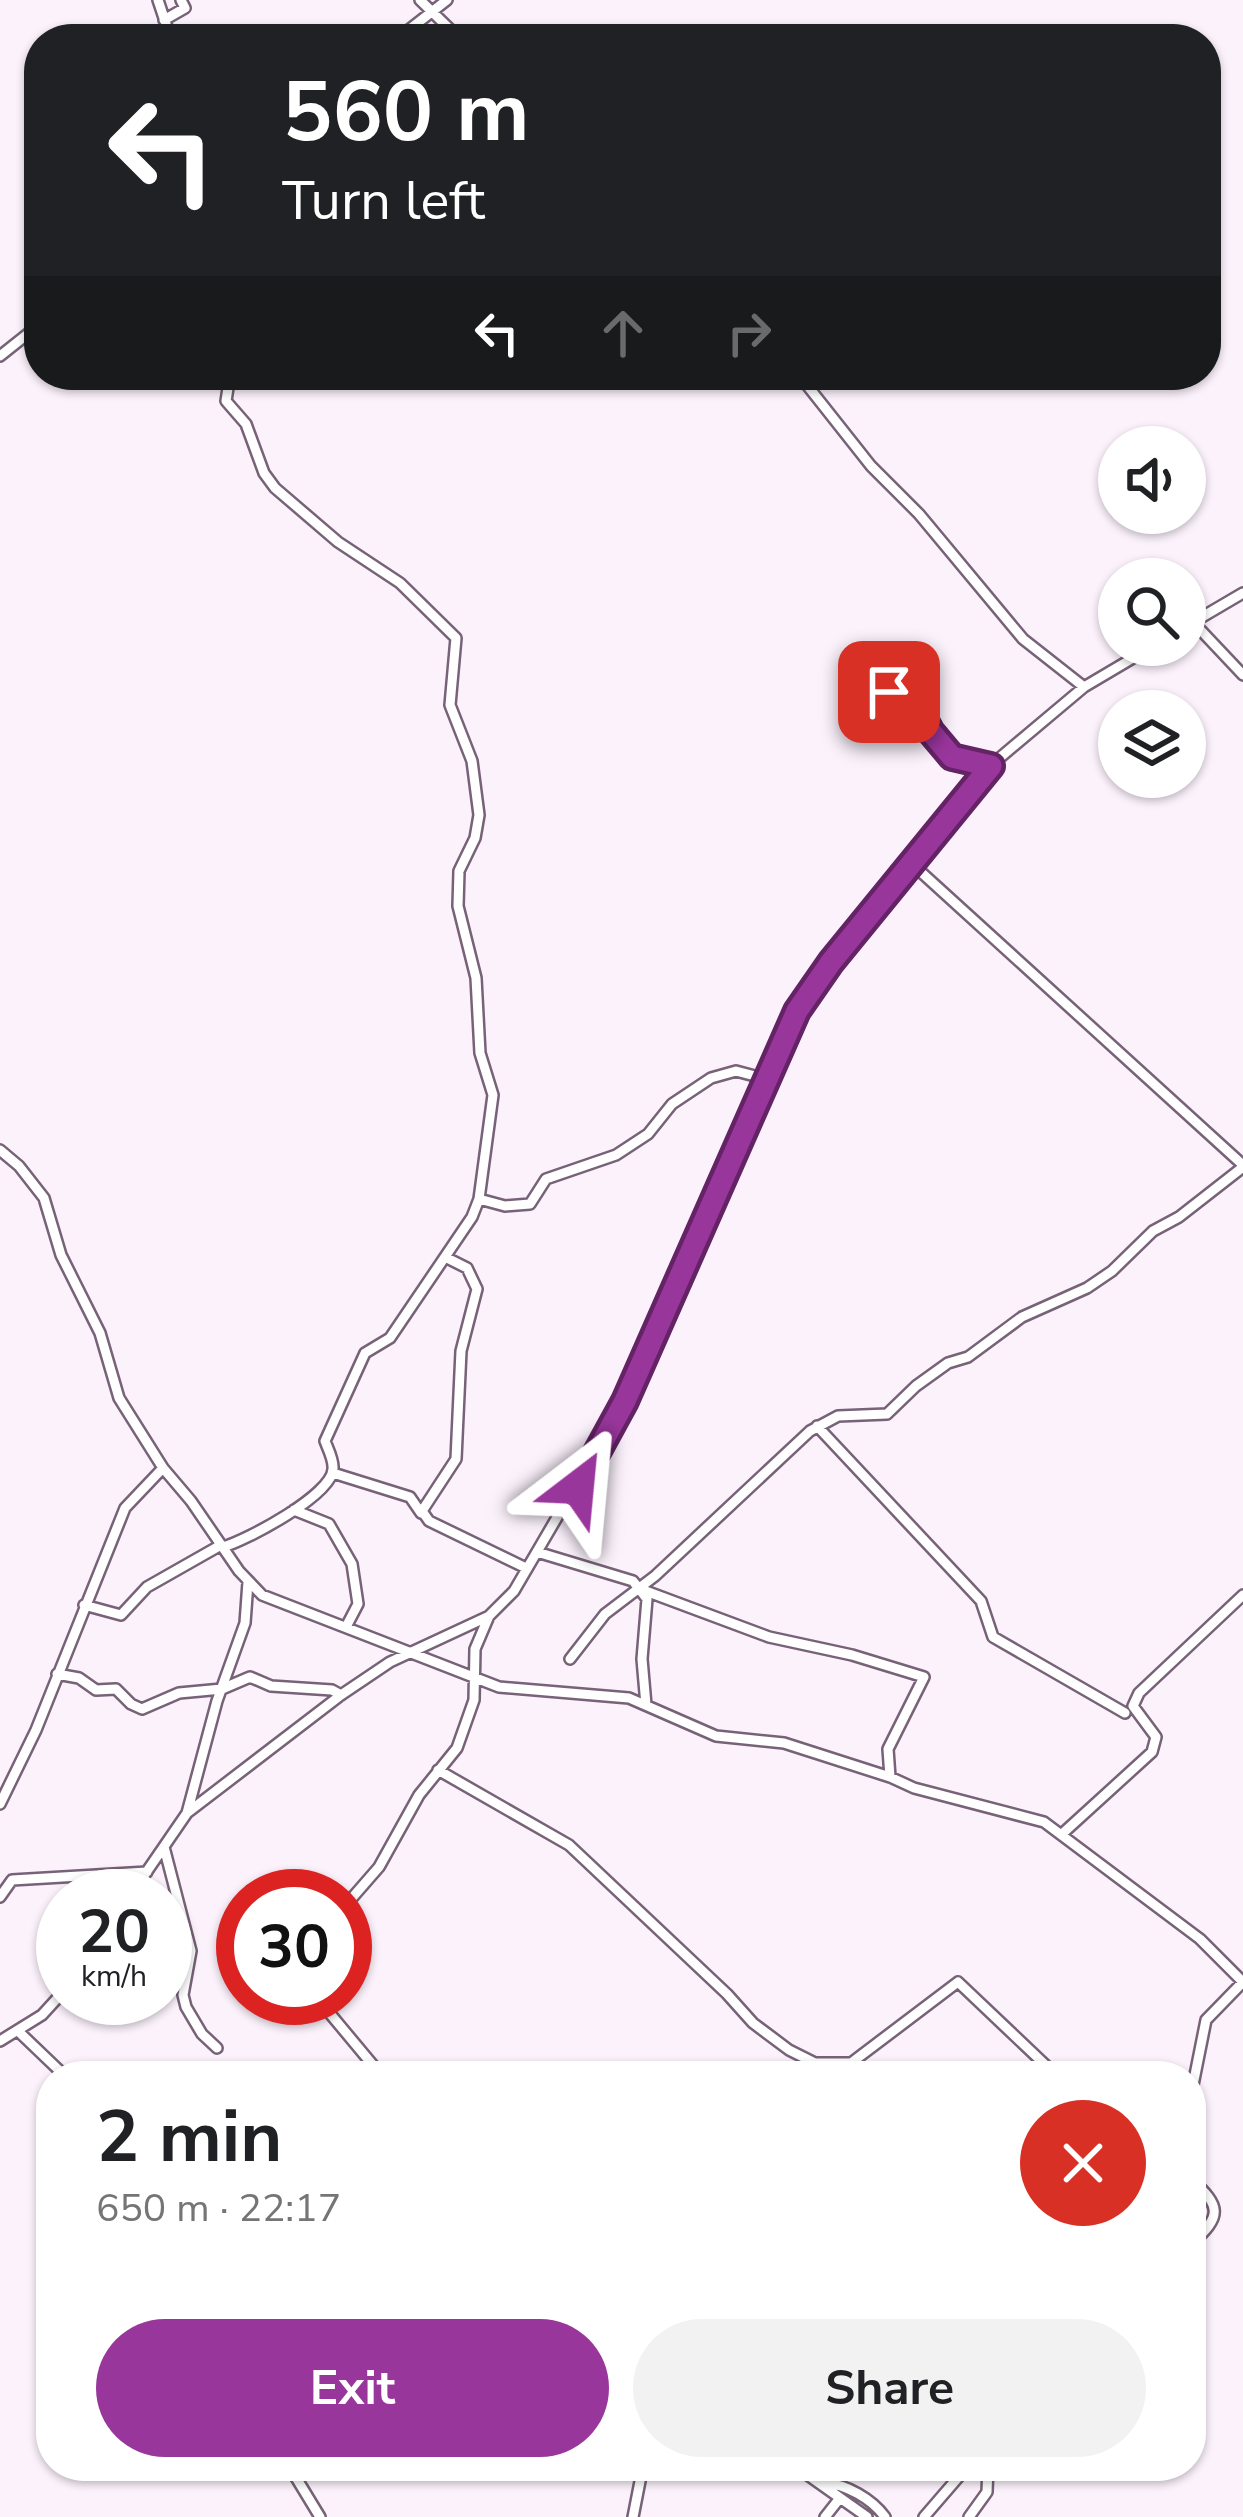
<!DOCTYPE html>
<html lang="en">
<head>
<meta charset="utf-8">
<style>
	body { margin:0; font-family:"Nunito Sans",sans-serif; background:#f2f2f2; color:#202124; height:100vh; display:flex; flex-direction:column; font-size:45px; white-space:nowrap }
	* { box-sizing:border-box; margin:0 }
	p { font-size:39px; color:#757577 }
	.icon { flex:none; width:66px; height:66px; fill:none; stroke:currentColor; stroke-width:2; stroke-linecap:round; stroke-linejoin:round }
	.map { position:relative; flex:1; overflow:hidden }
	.details { position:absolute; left:36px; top:2061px; width:1170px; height:420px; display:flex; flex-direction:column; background:#fff; border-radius:48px; box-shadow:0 3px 9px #0004 }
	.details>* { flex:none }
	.banner { position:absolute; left:24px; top:24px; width:1197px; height:366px; border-radius:48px; box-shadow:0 3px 9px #0004; background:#202124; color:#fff; overflow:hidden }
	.tools { position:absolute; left:1098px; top:426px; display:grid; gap:24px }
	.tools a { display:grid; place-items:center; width:108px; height:108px; border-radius:50%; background:#fff; box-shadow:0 3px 9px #0004; font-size:60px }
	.speed { position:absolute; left:36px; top:1869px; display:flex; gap:24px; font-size:60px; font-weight:700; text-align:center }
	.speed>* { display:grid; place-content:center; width:156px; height:156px; border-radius:50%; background:#fff; box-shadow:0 3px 9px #0004; line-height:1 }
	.speed small { font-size:30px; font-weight:400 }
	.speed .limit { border:18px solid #d22; background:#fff; color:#111 }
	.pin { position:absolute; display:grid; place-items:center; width:102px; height:102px; color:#fff; margin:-51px; border-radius:24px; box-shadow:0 6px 18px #0006 }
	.me { position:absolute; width:132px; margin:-66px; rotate:29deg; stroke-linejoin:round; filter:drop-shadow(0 0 9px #0008) }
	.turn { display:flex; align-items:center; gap:42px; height:252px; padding:0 60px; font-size:54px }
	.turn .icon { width:156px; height:156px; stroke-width:2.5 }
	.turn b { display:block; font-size:84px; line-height:102px }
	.lanes { display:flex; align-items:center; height:114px; padding:0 60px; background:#0003; justify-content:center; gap:60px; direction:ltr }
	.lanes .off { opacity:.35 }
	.round { display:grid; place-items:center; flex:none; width:126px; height:126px; border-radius:63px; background:#f2f2f2 }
	.summary { display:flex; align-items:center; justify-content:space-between; height:204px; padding:0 60px }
	h1 { font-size:72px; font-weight:700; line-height:90px }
	.primary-button { display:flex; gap:24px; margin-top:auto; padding:24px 60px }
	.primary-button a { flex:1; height:138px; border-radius:72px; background:#99369c; color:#fff; font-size:48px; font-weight:700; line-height:138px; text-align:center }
	.primary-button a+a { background:#f2f2f2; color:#202124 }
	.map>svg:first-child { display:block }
</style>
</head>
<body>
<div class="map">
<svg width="1243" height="2517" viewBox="0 0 1243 2517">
	<rect width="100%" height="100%" fill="#fcf2fc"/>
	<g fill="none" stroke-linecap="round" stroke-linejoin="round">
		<!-- minor casing -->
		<g stroke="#776278" stroke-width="14">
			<path id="minor" d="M158,0l13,39
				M420,0l40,39
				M164,20l21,-12 -4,-8
				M397,39l50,-39
				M0,356l39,-31
				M799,375l72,91 48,48 104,125 61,48
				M1193,622l50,53
				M1185,627l58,-34
				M882,696l7,-4 28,13 32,50 41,11
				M911,863l332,302
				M0,1150l19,16 25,32 17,57 39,78 19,65 44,70 28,33 48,70 23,24 237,92 130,11 87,38 68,7 106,34 24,11 130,34 156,117 43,43 -37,38 -15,75
				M479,1199l26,7 25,-2 16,-25 70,-24 32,-21 24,-30 39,-26 25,-7 30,8
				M447,1258l20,10 10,21 -16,62 -5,108 -34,52 7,10 97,47
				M817,1426l164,175 12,36 132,76
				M333,1473l77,24 11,16
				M294,1510l35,14 23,40 6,40 -12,23
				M223,1547c24,-7 109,-52 110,-78 1,-9 -5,-20 -8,-28l40,-88 25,-15 82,-121 7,-18 14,-104 -13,-42 -4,-75 -18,-72 1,-35 16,-33 4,-23 -7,-54 -22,-56 6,-67 -56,-55 -62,-41 -63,-54 -11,-15 -18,-49 -20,-23 4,-26
				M537,1552l96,29 14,18 -5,60 4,46
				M643,1590l126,47 83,18 72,22 -36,72 2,28
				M84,1605l37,10 26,-28 74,-42
				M570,1659l35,-45 50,-38 155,-145 28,-15 49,-2 29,-28 32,-23 20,-6 54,-40 65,-29 25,-17 41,-40 26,-14 64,-50
				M57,1674l22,4 17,12 20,-1 15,15 11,5 37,-16 43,-4 28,-12 21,9 61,4 9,5
				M438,1770l131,75 158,149 26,29 36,27 26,13h36l107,-81 99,94
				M0,1804l36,-74 89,-222 38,-40
				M187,1813l30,-112 28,-78 3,-41
				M1062,1834l90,-82 4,-15 -23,-31 6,-13 104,-98
				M164,1847l27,104 -8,44 3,12 16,27 15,14
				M130,1896l57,-83 154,-118 49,-33 99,-46 25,-25 111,-190 141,-322 46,-91 178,-222 94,-79 71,-42
				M0,1897l12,-17 135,-8
				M345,1906l34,-39 40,-72 38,-47 17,-48 1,-51 14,-33
				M317,1998l65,78
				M18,2031l47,45
				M0,2041l42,-26 21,-23
				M445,2069l5,7
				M1191,2179c30,27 32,37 0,65
				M289,2466l31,51
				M795,2466l72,51
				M824,2483c22,1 48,16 61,34
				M633,2517l10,-51
				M825,2517l15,-19
				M924,2517l44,-51
				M969,2517l18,-25 1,-26"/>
		</g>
		<!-- minor -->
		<use href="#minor" stroke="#fff" stroke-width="9"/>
	</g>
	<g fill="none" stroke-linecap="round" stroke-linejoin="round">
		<!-- route casing -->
		<g stroke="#632365" stroke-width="30">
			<path id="route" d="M578,1487l47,-86 172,-390 34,-49 160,-196 -39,-9 -21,-25 -15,-28 -27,-12"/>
		</g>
		<!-- route -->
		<use href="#route" stroke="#99369c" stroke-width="21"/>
	</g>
</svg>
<div class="tools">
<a><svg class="icon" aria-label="sound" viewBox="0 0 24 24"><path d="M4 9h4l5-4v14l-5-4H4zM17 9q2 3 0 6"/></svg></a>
<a><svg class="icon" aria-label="search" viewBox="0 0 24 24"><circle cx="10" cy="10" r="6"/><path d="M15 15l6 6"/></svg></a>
<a><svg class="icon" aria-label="layers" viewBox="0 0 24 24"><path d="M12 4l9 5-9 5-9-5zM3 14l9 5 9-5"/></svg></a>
</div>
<div class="speed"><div>20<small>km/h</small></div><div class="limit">30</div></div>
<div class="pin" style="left:889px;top:692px;background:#d93025"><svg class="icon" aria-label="arrive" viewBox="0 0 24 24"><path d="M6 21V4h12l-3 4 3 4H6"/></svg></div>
<svg class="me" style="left:578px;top:1487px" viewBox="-20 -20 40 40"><path d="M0-17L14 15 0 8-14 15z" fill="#99369c" stroke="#fff" stroke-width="4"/></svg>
<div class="banner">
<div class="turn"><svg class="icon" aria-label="left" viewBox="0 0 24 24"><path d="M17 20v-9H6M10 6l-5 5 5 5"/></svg><div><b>560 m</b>Turn left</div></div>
<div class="lanes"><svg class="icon" aria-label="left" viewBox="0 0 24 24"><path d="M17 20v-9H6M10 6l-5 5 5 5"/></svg><svg class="icon off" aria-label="ahead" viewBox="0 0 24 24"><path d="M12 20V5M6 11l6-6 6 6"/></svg><svg class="icon off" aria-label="right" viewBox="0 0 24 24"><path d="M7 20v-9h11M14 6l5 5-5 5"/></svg></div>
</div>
<section class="details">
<div class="summary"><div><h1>2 min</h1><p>650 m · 22:17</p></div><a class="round" style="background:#d93025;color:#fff"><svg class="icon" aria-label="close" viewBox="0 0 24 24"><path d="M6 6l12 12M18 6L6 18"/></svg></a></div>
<div class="primary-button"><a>Exit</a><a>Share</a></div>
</section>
</div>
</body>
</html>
